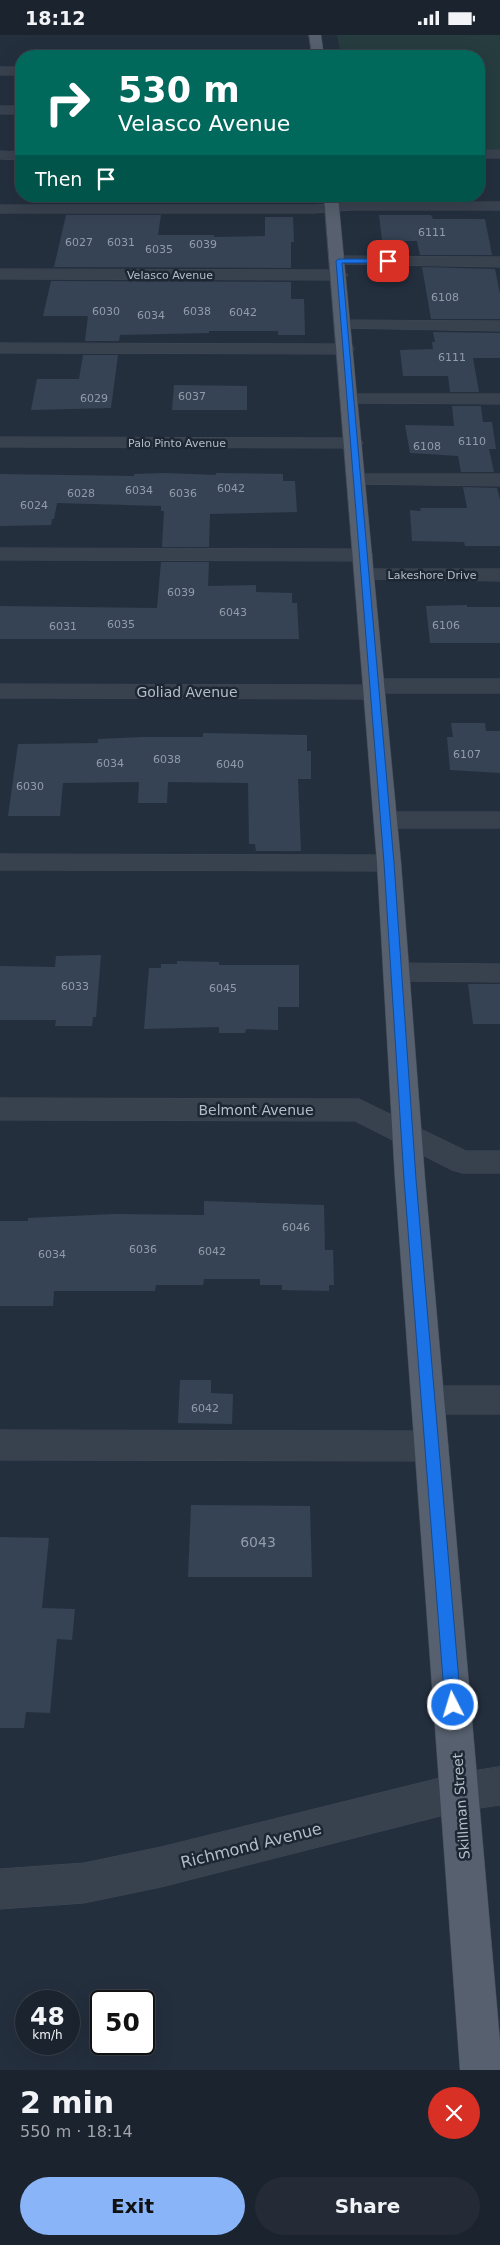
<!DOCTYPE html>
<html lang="en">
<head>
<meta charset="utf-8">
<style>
	body { margin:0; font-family:"DejaVu Sans",sans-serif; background:#242b36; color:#f1f3f6; height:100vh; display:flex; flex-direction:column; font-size:19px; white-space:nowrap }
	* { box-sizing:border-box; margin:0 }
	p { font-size:16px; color:#a0a4aa }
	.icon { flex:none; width:28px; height:28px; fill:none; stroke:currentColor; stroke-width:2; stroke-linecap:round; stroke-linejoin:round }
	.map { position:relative; height:2035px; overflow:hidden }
	.drawer { display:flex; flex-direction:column; background:#1b232e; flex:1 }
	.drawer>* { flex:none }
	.top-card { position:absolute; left:15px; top:15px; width:470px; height:152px; border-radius:20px; box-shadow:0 5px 20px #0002,0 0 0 1px #39404a; background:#00695c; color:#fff; overflow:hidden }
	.speed { position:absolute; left:15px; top:1955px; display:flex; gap:10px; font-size:25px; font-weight:700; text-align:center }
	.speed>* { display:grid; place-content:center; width:65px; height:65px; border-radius:50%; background:#1b232e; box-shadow:0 5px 20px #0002,0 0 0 1px #39404a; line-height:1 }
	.speed small { font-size:12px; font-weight:400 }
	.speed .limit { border:2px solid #111; border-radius:8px; background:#fff; color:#111 }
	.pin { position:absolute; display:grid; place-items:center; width:42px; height:42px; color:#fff; margin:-21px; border-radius:10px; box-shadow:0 2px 8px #0006 }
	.me { position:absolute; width:55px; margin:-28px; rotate:355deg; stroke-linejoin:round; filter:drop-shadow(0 0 4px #0008) }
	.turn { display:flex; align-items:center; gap:18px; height:105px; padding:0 20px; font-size:22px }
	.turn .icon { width:65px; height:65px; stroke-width:2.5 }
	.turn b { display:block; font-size:35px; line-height:42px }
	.then { display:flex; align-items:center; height:48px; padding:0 20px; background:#0003; gap:10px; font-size:19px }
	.round { display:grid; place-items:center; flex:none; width:52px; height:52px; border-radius:26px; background:#242b36 }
	.overview { display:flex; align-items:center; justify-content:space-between; height:85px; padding:0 20px }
	h1 { font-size:30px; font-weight:800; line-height:38px }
	.primary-button { display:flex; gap:10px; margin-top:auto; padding:10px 20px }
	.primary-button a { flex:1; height:58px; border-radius:30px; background:#8ab4f8; color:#111; font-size:20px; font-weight:800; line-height:58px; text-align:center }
	.primary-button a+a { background:#242b36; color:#f1f3f6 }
	.status { display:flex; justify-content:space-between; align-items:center; height:35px; padding:0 25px; background:#1b232e; direction:ltr }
	.status svg { height:14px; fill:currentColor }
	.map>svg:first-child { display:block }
</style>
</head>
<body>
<div class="status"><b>18:12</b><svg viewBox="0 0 49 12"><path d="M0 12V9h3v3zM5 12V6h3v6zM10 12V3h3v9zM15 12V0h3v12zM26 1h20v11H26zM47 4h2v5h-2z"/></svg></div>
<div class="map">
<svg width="500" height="2035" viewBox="0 0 500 2035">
	<rect width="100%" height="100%" fill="#242f3e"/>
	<!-- green -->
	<path fill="#263c3f" d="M337,0h163v114h-21v-93h-138z"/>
	<!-- building -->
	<path fill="#364354" d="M70,161h93l-1,7h-93z
		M66,180h95l-3,20h56v2l51,-1v-19h28l1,25h-3v26l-237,-1z
		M379,180h52l2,4h52l7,36h-72l-3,-14h-35z
		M422,232l73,2 5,25v25h-69z
		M51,246l240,1v17h13l1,36h-27v-4h-69v2l-89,2 -1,6h-34l3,-25h-45z
		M433,297l67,1v25h-27l6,34h-29l-2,-16h-45l-3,-26 33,-1 -1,-7h3z
		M83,320h35l-7,53 -80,2 6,-31h42z
		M174,350l73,1v24h-75z
		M452,371h29l2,16h9l4,27h-7l5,23h-33l-3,-16 -48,-3 -5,-28 49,1z
		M164,438l52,2v-2l67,1v7h12l2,31 -87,2 -1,33h-47l2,-36h-3v-5l-104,-3 -3,16h-2l-1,6 -51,1v-52l134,2v-2z
		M463,452l34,1 3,12v46h-35l-1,-4 -52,-1 -2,-31 11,1 -1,-3h47z
		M161,527h48l-1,24 48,-1v7l36,1v10h5l2,36h-299v-33l157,2z
		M467,570v2h33v36h-70l-4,-37z
		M451,688h34l1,8h14v42l-50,-3 -3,-33h6z
		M203,698l104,2v16h4v28h-13l3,72h-45l-1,-7h-6l-1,-61 -80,-1 -1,21h-29l1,-21 -76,1 -3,33h-52l10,-72 80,-1v-4l45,-2h60z
		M101,920l-5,62h-3l-1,9h-37l1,-6h-56v-54l55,1 1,-11z
		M177,926l42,1v3h80v42h-21v23l-32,-1 -1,4h-26v-6l-75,2 5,-61h12v-4h16z
		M468,949h32v40h-27z
		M204,1166l120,4 1,45h8l1,35h-5v6l-47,-1v-5h-22v-6h-56l-1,6h-47l-1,6h-101l-1,15h-53v-85h28v-3l86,-4 90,1z
		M180,1345h31v13l22,1 -1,30 -54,-1z
		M191,1470l119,1 2,71h-124z
		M0,1502l49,1 -7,70 33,1 -3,31 -15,-1 -7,74 -24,-1 -2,16h-24z"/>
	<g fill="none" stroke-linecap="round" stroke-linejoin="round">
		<!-- minor casing -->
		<g stroke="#414a57" stroke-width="1">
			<path id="minor" d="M0,32h21v8h-21z
				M0,71h21v8h-21z
				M479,115h21v8h-21z
				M0,116l21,1v8l-21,-1z
				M352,167h148v8h-148l-37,3h-315v-8h315z
				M339,221l161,1v10l-166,-3 -3,-3z
				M0,234l340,1 8,5 -8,5 -340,-1z
				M344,285l156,1v10l-162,-3 -2,-3 2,-3z
				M0,308l346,1 6,1 2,4 -2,4 -6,1 -346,-1z
				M350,359h150v10l-156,-1 -3,-4 3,-4z
				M0,402l354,1 6,1 3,4 -3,4 -6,1 -354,-1z
				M357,439h143v12l-150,-2 -2,-4 2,-4z
				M0,513l363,1 7,2 3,4 -3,4 -7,2 -363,-1z
				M365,534h135v12l-142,-2 -3,-4 3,-4z
				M374,644h126v14h-114l-3,4 -8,2 -375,-1v-14l363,1 3,-4z
				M385,777h115v16h-115l-8,-3 -4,-5 4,-5z
				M0,819l389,1 9,2 3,6 -3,6 -9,2 -389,-1z
				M396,928l104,1v18l-104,-1 -9,-3 -4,-6 4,-6z
				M0,1063l359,1 107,52h34v22h-38l-10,-3 -97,-49 -355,-1z
				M428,1351h72v28h-72l-12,-4 -4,-10 4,-10z
				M0,1395l432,1 12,4 5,11 -5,11 -12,4 -432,-1z
				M500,1732v38l-40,6 -299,76 -77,16 -84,6v-40l84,-6 77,-16 299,-74z"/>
		</g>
		<!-- major casing -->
		<g stroke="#414a57" stroke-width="1">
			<path id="major" d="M309,0h12l3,21h-12z
				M324,161h14l63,667 24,316 75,863v28h-40l-65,-891 -18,-316z"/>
		</g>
		<!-- minor -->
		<use href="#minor" fill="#38414e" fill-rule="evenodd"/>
		<!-- major -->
		<use href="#major" fill="#56606e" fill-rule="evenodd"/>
	</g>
	<!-- route -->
	<path fill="#1a73e8" stroke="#114b97" d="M339,224h49l3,2 -3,2h-46l52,600 22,316 45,526 -2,5 -6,2 -5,-2 -3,-5 -41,-526 -20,-316 -48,-602z"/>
	<g text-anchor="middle" stroke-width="5" stroke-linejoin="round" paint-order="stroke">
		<!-- number labels -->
		<g font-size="11" fill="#929caa">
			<text x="432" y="201">6111</text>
			<text x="79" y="211">6027</text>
			<text x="121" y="211">6031</text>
			<text x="203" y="213">6039</text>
			<text x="159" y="218">6035</text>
			<text x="445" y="266">6108</text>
			<text x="106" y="280">6030</text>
			<text x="197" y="280">6038</text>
			<text x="243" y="281">6042</text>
			<text x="151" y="284">6034</text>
			<text x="452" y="326">6111</text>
			<text x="192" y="365">6037</text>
			<text x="94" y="367">6029</text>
			<text x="472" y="410">6110</text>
			<text x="427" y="415">6108</text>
			<text x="231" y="457">6042</text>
			<text x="139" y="459">6034</text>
			<text x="81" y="462">6028</text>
			<text x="183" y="462">6036</text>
			<text x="34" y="474">6024</text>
			<text x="181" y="561">6039</text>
			<text x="233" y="581">6043</text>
			<text x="121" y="593">6035</text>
			<text x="446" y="594">6106</text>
			<text x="63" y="595">6031</text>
			<text x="467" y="723">6107</text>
			<text x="167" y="728">6038</text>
			<text x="110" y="732">6034</text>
			<text x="230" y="733">6040</text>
			<text x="30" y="755">6030</text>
			<text x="75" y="955">6033</text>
			<text x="223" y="957">6045</text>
			<text x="296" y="1196">6046</text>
			<text x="143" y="1218">6036</text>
			<text x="212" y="1220">6042</text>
			<text x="52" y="1223">6034</text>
			<text x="205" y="1377">6042</text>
		</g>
		<!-- far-street labels -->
		<g font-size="11" fill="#b4bcc9" stroke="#1d2633">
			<text x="170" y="244">Velasco Avenue</text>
			<text x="177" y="412">Palo Pinto Avenue</text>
			<text x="432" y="544">Lakeshore Drive</text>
		</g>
		<!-- street labels -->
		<g font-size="14" fill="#b4bcc9" stroke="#1d2633">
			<text x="187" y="662">Goliad Avenue</text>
			<text x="256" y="1080">Belmont Avenue</text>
			<text transform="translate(461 1771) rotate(-94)" y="5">Skillman Street</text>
		</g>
		<!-- near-number labels -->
		<g font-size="14" fill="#929caa">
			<text x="258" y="1512">6043</text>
		</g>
		<!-- near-street labels -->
		<g font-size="16" fill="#b4bcc9" stroke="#1d2633">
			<text transform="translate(251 1810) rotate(-14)" y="6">Richmond Avenue</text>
		</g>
	</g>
</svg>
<div class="speed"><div>48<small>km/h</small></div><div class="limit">50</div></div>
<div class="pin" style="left:388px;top:226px;background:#d93025"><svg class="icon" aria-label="arrive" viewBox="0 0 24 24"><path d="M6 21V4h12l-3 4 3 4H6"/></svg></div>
<svg class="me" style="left:453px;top:1670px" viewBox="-20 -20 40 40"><circle r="17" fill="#1a73e8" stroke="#fff" stroke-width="3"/><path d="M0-11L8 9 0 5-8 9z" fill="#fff"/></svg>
<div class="top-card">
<div class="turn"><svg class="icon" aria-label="right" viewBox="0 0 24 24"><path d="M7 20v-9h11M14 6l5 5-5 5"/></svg><div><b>530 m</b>Velasco Avenue</div></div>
<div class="then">Then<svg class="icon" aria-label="arrive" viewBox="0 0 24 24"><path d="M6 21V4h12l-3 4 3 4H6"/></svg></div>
</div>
</div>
<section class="drawer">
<div class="overview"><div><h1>2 min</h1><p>550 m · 18:14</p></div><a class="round" style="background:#d93025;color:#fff"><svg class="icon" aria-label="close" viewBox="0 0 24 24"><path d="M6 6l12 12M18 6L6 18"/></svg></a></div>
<div class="primary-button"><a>Exit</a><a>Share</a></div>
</section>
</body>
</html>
